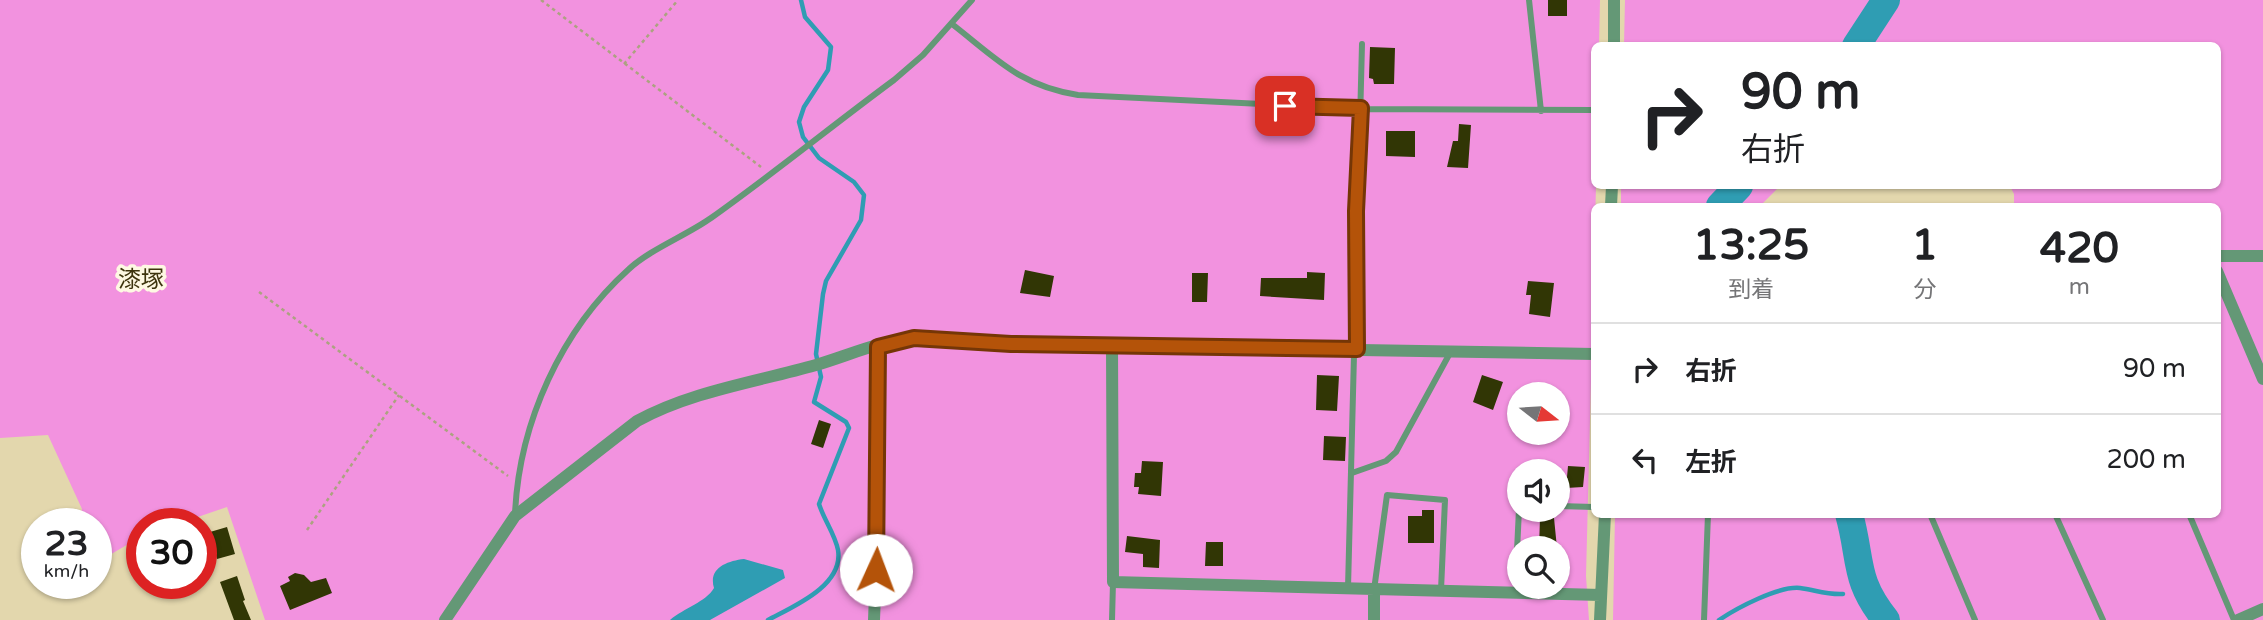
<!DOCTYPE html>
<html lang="ja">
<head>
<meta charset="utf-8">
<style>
	body { margin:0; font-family:"Varela Round","Noto Sans JP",sans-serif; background:#f2f2f2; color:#202124; height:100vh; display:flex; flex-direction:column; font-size:26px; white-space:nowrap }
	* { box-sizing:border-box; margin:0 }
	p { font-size:23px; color:#757577 }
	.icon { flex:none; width:38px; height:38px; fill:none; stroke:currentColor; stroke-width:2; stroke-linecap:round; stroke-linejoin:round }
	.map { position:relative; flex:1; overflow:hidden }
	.sheet { position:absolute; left:1591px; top:203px; width:630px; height:315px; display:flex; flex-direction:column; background:#fff; border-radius:10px; box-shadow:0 2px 5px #0004 }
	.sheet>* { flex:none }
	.banner { position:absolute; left:1591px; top:42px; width:630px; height:147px; border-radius:10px; box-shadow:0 2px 5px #0004; background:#fff; color:#202124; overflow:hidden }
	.needle { width:46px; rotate:107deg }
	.controls { position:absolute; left:1507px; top:382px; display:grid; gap:14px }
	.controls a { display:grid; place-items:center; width:63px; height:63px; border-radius:50%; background:#fff; box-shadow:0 2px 5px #0004; font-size:35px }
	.speed { position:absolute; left:21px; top:508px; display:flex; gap:14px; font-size:35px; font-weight:700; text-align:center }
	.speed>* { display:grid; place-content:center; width:91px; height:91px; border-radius:50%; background:#fff; box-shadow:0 2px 5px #0004; line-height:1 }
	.speed small { font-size:18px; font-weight:400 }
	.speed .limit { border:10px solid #d22; background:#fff; color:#111 }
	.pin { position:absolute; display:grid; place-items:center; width:60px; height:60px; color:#fff; margin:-30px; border-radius:14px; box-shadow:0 4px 10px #0006 }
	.me { position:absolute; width:77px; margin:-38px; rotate:2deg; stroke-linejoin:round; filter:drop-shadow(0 0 5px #0008) }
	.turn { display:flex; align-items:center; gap:24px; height:147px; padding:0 35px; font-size:32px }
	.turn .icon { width:91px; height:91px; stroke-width:2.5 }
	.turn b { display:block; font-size:49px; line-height:60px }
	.eta { display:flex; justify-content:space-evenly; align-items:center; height:119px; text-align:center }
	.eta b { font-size:42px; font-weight:800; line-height:49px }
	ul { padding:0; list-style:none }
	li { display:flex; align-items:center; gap:21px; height:91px; padding:0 35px; border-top:2px solid #e0e0e0 }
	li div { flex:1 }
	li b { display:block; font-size:26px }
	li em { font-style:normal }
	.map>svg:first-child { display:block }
</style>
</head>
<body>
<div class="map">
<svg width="2263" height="620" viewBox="0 0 2263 620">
	<rect width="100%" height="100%" fill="#e3d7ad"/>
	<!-- green -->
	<path fill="#f292df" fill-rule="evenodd" d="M0,0h1600l-1,45 -5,1 2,140 -10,390 3,44h-1324l-38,-113 -47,16h-38v13l-46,27v-40h-17l3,-14 -34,-74 -48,3zM1519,394h39v38h-39zM1519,471h39v38h-39zM1519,548h39v38h-39z
		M1625,0h638v620h-650l2,-105 602,-1v-308h-203v-12l-4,-8h207v-140l-593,-1z
		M1621,186h159l-20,20h-139z"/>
	<!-- water -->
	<path fill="#2f9db3" d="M744,559l39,11 2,8 -75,42h-40c14,-12 36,-18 44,-32 -6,-20 13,-27 30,-29z"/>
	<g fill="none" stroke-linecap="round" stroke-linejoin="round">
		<!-- stream -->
		<path stroke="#2f9db3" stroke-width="4.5" d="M768,620c24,-13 76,-34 70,-70 -3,-16 -14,-30 -19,-46l30,-76 -3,-6 -32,-20 7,-25 -5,-23 7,-60 3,-13 35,-61 3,-25 -10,-13 -35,-24 -16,-21 -4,-15 5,-15 24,-37 3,-23 -26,-30 -4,-17
			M1719,620c18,-12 59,-34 81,-32 15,2 27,7 43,6"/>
		<!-- river -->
		<path stroke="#2f9db3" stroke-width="28" d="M1856,46l30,-46
			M1720,206l19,-20
			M1849,514c13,46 4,65 37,106"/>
	</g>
	<!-- building -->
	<path fill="#313605" d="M1548,0h19v16h-19z
		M1370,47l25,1 -1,36h-20l-1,-5 -4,-1z
		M1459,124l12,1 -3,43 -21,-1 6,-26h5z
		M1386,131h29v26l-29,-1z
		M1025,270l29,6 -4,21 -30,-4z
		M1307,272l18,1 -1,27 -64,-4 1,-18h46z
		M1192,273h16l-1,29h-15z
		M1528,281l26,2 -4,34 -21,-3 2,-19h-5z
		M1317,375l22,1 -2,35 -21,-1z
		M1482,375l21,7 -10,28 -20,-8z
		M819,420l12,4 -8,24 -12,-4z
		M1324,436l22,1 -1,24 -22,-1z
		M1142,461l21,1 -2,34 -23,-2 1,-7h-5l1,-14h6z
		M1568,466l17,1 -2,20 -17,1z
		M1422,510h12v33h-26v-27h14z
		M1540,518h14l3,30h-18z
		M227,527l8,27 -18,5 -7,-27z
		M1127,536l33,4 -1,28 -16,-1v-13l-18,-2z
		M1206,542h17v24h-18z
		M295,573l9,2 7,7 15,-4 6,15 -42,17 -10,-24 10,-5 -2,-4z
		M237,576l8,24 -2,1 8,19h-17l-14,-38z"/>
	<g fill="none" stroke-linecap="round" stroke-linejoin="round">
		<!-- path -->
		<path stroke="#aca280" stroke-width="2.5" stroke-dasharray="3.5 3.5" stroke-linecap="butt" d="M541,0l220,167
			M624,64l54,-64
			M259,292l249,184
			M307,530l92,-135"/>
		<!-- lane -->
		<path stroke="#649876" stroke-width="6" d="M1529,0l12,111
			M952,24c45,35 68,62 126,71l283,14 233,1
			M1352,473l34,-12 10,-9 54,-99
			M1558,506l36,1
			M515,514c4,-91 46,-184 114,-245 20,-19 58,-34 82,-51 62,-44 122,-93 183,-138l29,-25 49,-55
			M1930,514l45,106
			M2055,514l48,106
			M2189,514l45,106
			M1517,551l2,-42
			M1348,588l14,-544
			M1374,590l13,-95 58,5 -4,90
			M1112,620l1,-38
			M1704,620l4,-106"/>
		<!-- street -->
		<path stroke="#649876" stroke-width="12" d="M1614,46v-46
			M1611,206l1,-20
			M2217,256h46
			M2217,271l46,108
			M1112,345l1,237 488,13
			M445,620l70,-104 122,-95c55,-30 119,-39 179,-56 31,-9 66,-25 98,-27 31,-2 65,4 97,6l583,10
			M874,620l4,-100v-173
			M1374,620v-30
			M1600,620l5,-106
			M2238,620l25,-11"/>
	</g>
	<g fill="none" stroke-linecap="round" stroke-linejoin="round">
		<!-- route casing -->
		<g stroke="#753606" stroke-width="18">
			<path id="route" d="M876,570l2,-223 36,-9 97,6 346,5 -1,-138 5,-103 -76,-2"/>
		</g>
		<!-- route -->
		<use href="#route" stroke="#b45309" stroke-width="12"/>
	</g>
	<g text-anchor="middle" stroke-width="7" stroke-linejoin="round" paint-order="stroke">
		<!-- quarter labels -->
		<g font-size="23" fill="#3d330d" stroke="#fef8e3">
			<text x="141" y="287">漆塚</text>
		</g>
	</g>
</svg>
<div class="controls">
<a><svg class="needle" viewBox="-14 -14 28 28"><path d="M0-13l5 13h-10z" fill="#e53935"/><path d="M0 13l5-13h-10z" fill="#757577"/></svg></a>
<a><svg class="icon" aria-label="sound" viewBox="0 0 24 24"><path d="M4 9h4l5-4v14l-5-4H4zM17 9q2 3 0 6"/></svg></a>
<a><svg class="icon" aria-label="search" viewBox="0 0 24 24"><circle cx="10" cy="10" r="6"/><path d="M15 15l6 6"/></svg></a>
</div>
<div class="speed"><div>23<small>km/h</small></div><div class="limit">30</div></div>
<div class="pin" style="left:1285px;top:106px;background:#d93025"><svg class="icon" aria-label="arrive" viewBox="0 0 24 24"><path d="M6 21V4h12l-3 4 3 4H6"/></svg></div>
<svg class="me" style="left:876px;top:570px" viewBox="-20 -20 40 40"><circle r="19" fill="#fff"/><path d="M0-13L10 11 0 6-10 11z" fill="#b45309"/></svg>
<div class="banner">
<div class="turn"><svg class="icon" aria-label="right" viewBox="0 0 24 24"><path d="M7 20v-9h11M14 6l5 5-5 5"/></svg><div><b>90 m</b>右折</div></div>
</div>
<section class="sheet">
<div class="eta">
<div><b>13:25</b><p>到着</p></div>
<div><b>1</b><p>分</p></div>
<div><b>420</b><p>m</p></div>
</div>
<ul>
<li><svg class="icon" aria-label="right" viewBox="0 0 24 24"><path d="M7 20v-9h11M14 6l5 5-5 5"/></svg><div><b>右折</b></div><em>90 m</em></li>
<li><svg class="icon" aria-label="left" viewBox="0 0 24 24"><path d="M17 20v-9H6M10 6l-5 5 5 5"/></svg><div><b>左折</b></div><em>200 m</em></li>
</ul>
</section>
</div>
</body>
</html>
